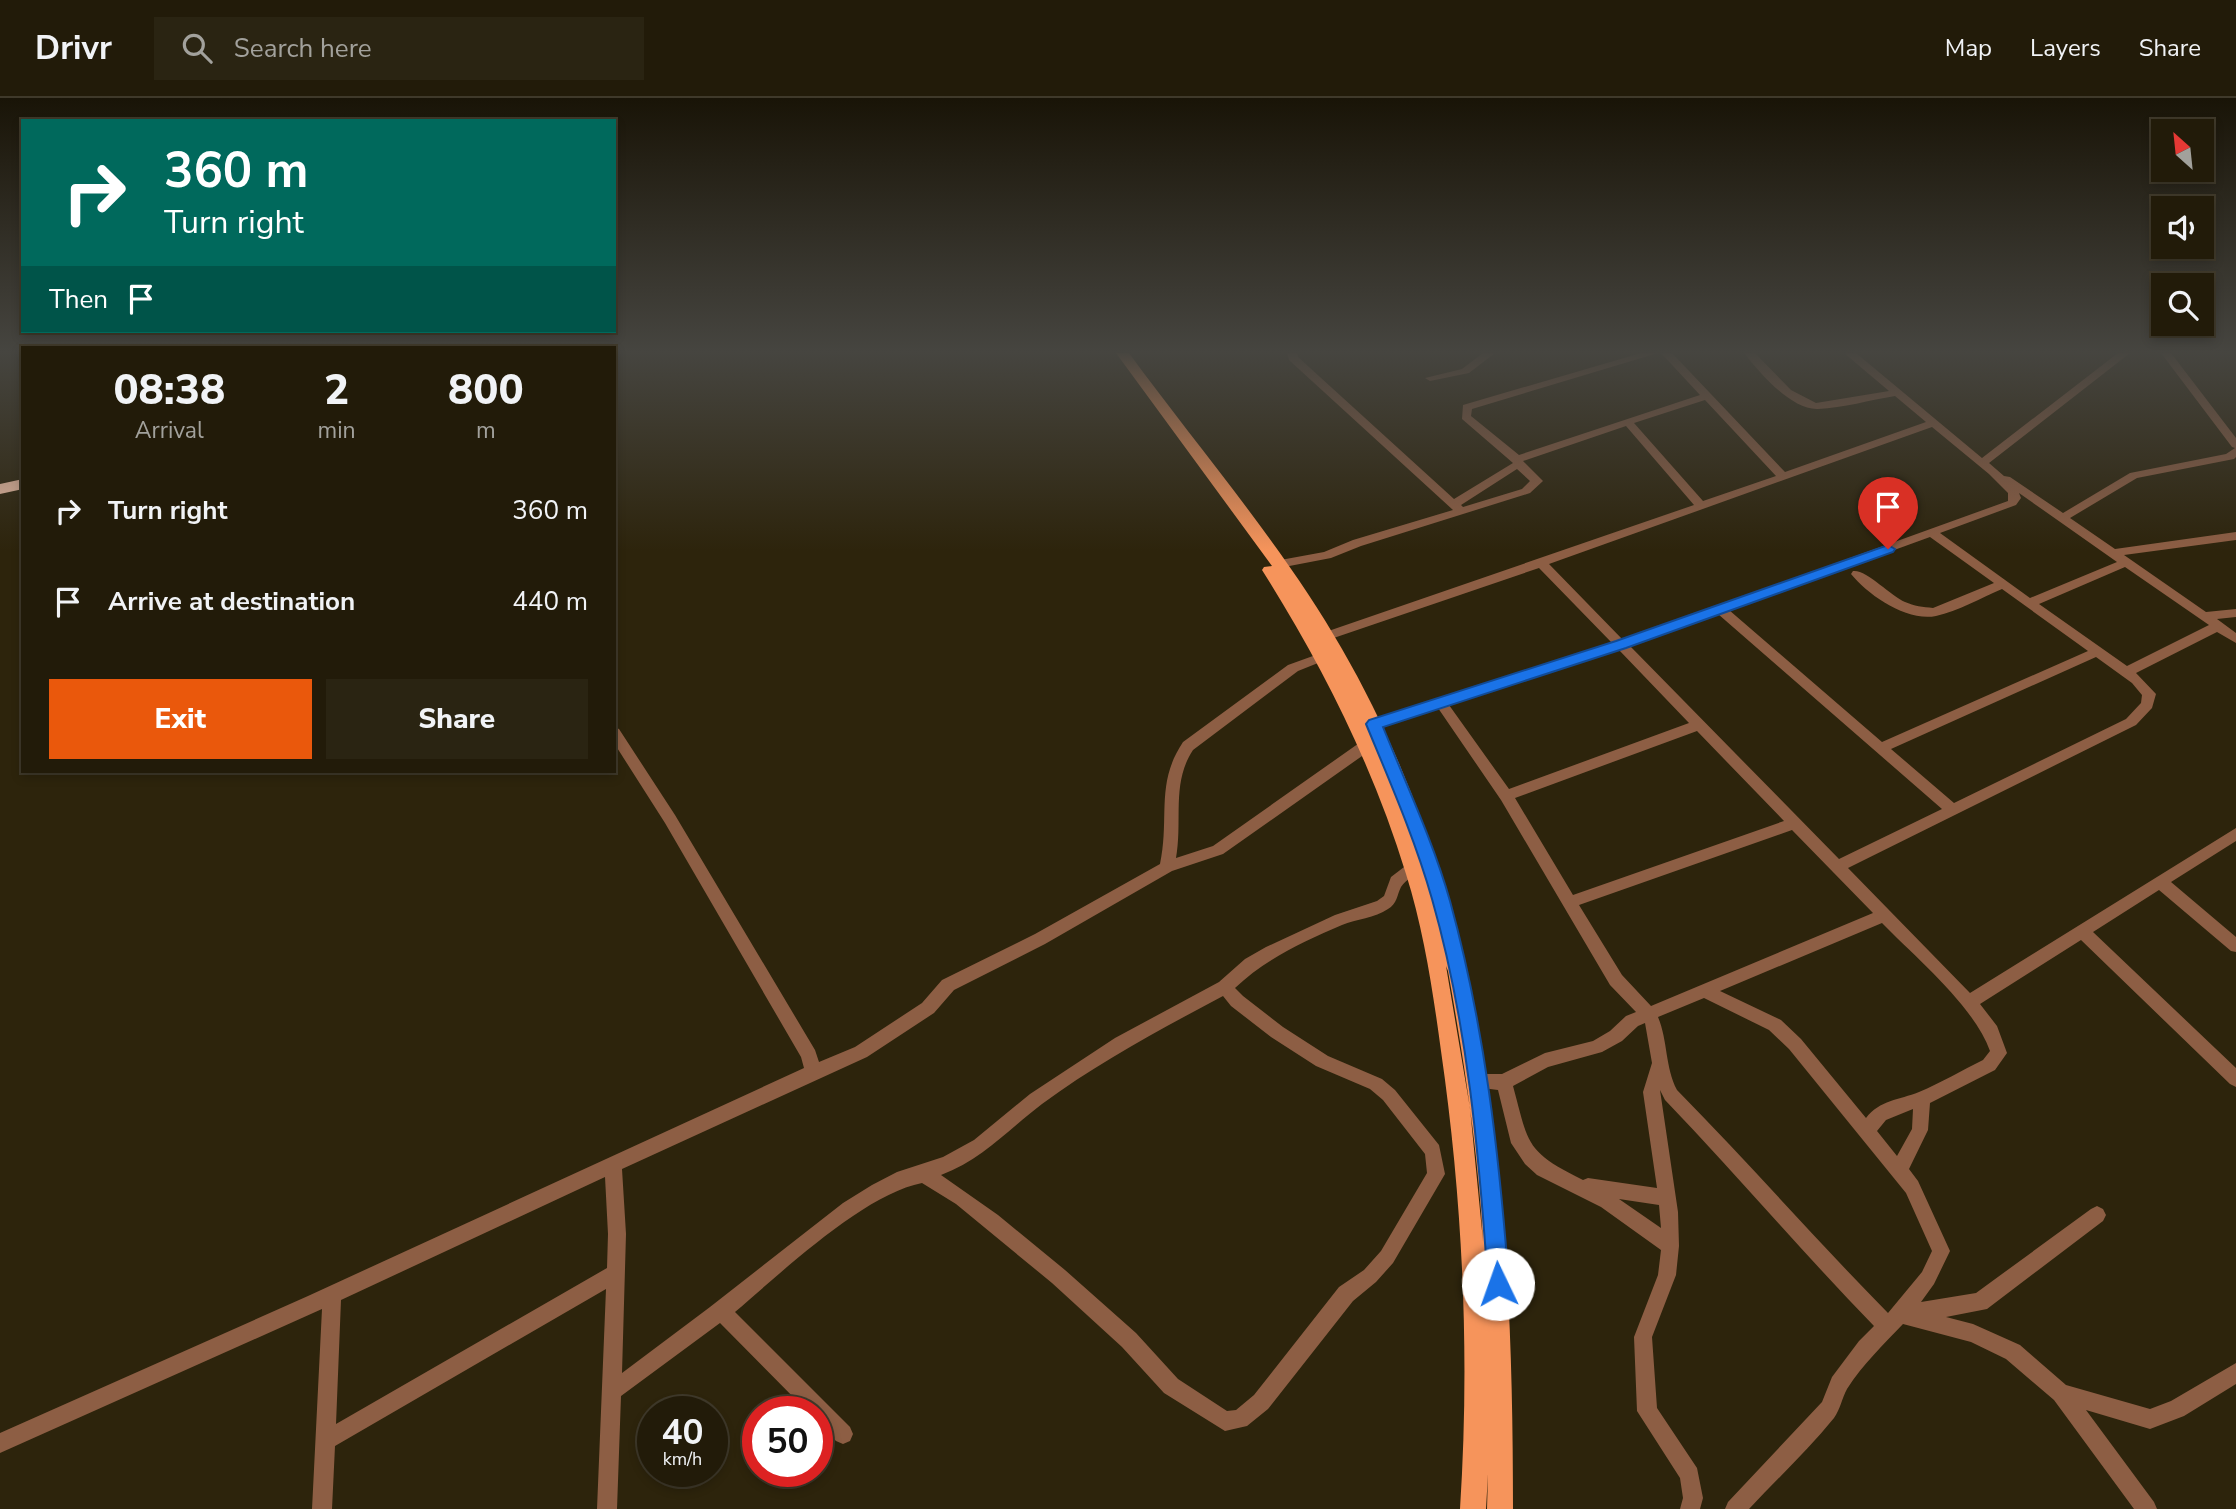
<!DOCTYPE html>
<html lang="en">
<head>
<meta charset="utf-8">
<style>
	body { margin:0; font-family:"Nunito Sans",sans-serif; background:#2a2412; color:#f1f3f6; height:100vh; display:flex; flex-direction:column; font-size:26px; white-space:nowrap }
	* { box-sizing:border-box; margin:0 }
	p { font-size:23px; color:#a2a19c }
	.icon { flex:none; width:38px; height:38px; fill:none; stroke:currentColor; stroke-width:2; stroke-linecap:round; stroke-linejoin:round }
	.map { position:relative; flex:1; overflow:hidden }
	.sheet { position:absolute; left:21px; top:248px; width:595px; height:427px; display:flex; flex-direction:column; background:#221b09; border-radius:0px; box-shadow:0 4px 10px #0003,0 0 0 2px #3f392a }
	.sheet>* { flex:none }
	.top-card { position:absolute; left:21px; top:21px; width:595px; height:214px; border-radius:0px; box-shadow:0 4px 10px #0003,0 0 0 2px #3f392a; background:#00695c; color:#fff; overflow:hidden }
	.needle { width:46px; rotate:333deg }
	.buttons { position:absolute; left:2151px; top:21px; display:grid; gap:14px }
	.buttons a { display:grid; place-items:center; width:63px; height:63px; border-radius:0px; background:#221b09; box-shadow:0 4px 10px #0003,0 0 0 2px #3f392a; font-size:35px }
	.speed { position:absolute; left:637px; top:1298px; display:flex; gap:14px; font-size:35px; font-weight:700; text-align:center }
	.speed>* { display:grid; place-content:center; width:91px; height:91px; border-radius:50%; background:#221b09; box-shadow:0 4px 10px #0003,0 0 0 2px #3f392a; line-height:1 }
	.speed small { font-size:18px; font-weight:400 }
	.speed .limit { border:10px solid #d22; background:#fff; color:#111 }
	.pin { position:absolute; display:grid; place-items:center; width:60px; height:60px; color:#fff; margin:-72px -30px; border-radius:50% 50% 50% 0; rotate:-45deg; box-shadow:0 0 7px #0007 }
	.pin .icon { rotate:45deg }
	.me { position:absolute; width:77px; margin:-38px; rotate:357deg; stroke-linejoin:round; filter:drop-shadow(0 0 5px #0008) }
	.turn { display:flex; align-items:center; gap:24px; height:147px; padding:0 28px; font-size:32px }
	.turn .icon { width:91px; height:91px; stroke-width:2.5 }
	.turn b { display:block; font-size:49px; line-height:60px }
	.then { display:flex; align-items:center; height:66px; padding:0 28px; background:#0003; gap:14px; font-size:26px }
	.eta { display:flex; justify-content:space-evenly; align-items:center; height:119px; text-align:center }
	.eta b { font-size:42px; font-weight:800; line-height:49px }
	.action { display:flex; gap:14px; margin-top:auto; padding:14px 28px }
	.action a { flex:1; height:80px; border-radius:0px; background:#ea580c; color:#fff; font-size:28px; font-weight:800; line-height:80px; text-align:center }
	.action a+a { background:#2a2412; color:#f1f3f6 }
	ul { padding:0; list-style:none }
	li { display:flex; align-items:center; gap:21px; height:91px; padding:0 28px }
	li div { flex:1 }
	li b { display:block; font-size:26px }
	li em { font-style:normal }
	header { display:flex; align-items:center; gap:42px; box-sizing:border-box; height:98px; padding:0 35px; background:#221b09; border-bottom:2px solid #3f392a }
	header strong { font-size:33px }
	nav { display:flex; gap:38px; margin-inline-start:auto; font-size:24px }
	.search { width:490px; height:63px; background:#2a2412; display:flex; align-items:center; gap:18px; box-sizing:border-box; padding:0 24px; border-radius:0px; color:#a2a19c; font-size:26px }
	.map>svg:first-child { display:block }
</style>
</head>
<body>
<header>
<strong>Drivr</strong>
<div class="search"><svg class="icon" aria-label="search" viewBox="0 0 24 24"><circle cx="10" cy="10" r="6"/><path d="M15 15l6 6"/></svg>Search here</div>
<nav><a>Map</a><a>Layers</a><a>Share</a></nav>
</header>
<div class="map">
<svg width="2236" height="1411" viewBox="0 0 2236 1411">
	<rect width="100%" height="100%" fill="#2d240c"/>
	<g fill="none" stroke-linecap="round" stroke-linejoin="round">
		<!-- minor -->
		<path fill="#8d5e44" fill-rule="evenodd" d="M1287,255h10l1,4 156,142 59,-36 -51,-44 1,-14 178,-52h17l-186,56 -1,7 48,39 181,-60 -39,-42h11l113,119 141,-50 -31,-26c-25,4 -52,12 -77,13 -27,1 -58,-36 -74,-56h11l36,37 25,13 73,-12 -45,-38h12l126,105 136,-105h12l-141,110 15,13 6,1 53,36 67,-40 96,-19 9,-6 -3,-1 -71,-94h10l65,85v19l-2,2 -97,19 -67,40 45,31 121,-17v8l-112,15 82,57 30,-3v8l-19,2 19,14v10l-19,-11 -81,41 20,21 -4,14 -16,17 -288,143 122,125 266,-165v13l-65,41 65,55v15l-5,-1 -72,-61 -66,42 143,136v19l-6,-3 -149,-144 -101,64 17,22 10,27 -12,17 -65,33 -2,27 -19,39 9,12 32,70 -16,33 -13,18 55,-9 115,-84 6,-3 6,3 3,6 -3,6 -116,88 -41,8 27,7 47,21 46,40 84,24 21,-8 65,-38v21l-52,32 -34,13 -64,-19 68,92 3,7h-23l-80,-109 -48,-41 -35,-17 -68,-18c-19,20 -40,40 -56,65 -5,9 -7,21 -13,29 -26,32 -57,61 -85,91h-24l3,-7 94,-100 10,-25 27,-36 15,-15c-71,-73 -138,-152 -209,-226l-5,-10 18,122 1,34 -3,29 -24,62 5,71 40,60 6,30 -3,11h-20l3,-11 -3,-20 -43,-67 -3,-74 24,-62 3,-25 -60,-43 -64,-32 -12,-11 -14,-21 -13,-53 -24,-3 -2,-5 2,-5 6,-3h22l43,-21 48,-12 17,-10 16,-15 10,-4 -26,-27 -109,-185 -63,-92 -64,21 -7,-5 2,-3 243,-78 -73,-75 -220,75 -4,1 -6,-4 2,-3 383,-132 -68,-79 -103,35 20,20 -13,12 -169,53 -30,12 -52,10 -4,-1v-6l49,-9 29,-12 100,-30 -164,-150zM1705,302l71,76 -73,25 -69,-78zM1932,329l57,47 19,19v8l-385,139 -74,-76zM1517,371l13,12 -8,8 -59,18 -2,-2zM2019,395l98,69 -87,36 -90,-65 76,-28 5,-7zM1930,439l64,46 -61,25c-10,-1 -19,-2 -28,-6 -14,-6 -39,-33 -52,-31l-2,3c17,21 56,48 85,42 22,-5 45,-18 66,-27l86,62 -206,91 -153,-132zM2125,469l84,58 -82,41 -88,-62zM1718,516l224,195 -103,50 -209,-213zM1619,552l70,73 -180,66 -60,-84zM2096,559l36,26 10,12 -1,8 -15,16 -172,84 -63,-54zM1697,633l87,90 -211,74 -58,-97zM1792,732l81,83 -222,93 -29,-31 -43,-70zM1882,825c34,35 92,83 108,128l-7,9c-21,10 -42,23 -64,32 -20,8 -39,8 -53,26l-65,-79 -20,-19 -61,-29zM1704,900l65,32 20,19 117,144 26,58 -10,21 -34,41c-72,-73 -139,-150 -211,-223 -12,-23 -9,-49 -19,-73zM1645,925l7,40 -9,29 14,96 -69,-10 -5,2c-58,-29 -54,-35 -70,-94l35,-19 54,-15 20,-11 16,-15zM1913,1011l-1,20 -15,27 -20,-25 9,-11zM1619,1101l40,6 2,23z
			M1483,255h12l-26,20 -39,8 -5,-3 37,-9z
			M1324,554l6,4 -2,3 -30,12 -105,79c-22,33 -10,71 -17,108l37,-12 149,-105h10l2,4 -2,4 -149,105 -51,17 -127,73 -91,46 -20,23 -67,44 -245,112 4,65 -4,139 88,-66 133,-104 29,-18 25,-13 46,-15 31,-17 56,-46 85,-56 104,-56 26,-23 21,-12 69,-32 42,-14 7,-5 7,-19 17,-13h10l2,4c-4,8 -14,11 -19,19 -4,8 -4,17 -13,22 -13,9 -32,10 -46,16 -38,16 -76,34 -107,63l8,8 40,31 45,29 54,23 13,11 44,55 6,29 -52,89 -17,19 -23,19 -85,108 -21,17 -22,5 -61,-38 -42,-46 -70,-64 -96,-79 -34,-21c-58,11 -141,90 -187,129l115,115 3,7 -3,7 -7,3 -7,-3 -19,-19v-10h-9l-88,-89 -99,73 -4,113h-20l9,-220 -271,157 -3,63h-20l10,-200 -322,144v-20l308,-137 496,-228 -3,-11 -136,-234 -51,-80v-16l5,2 56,86 140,235 4,12 36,-15 67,-44 20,-23 93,-46 125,-70c10,-47 -5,-80 23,-122l105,-77zM1223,898l8,10 40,31 45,29 54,23 13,11 42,54 2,19 -46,78 -17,19 -25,17 -85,108 -18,15 -9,1 -49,-32 -42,-46 -71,-63 -67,-55 -57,-40c41,-15 68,-46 101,-71 57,-42 119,-75 181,-108zM605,1079l3,57 -1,34 -271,156 5,-124z"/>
		<!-- major -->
		<path fill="#f6945b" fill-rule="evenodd" d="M1116,255h13c70,96 155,194 213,296 152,264 171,563 171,860h-26l1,-35 -2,35h-26c10,-153 3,-306 -19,-458 -8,-59 -17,-120 -35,-177 -33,-108 -84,-209 -144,-304l2,-3 8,-1zM1446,868l2,5c16,90 30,179 35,270l-13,-133z"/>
		<!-- highway -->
		<path fill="#f0c0a6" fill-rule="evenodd" d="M23,381v10l-23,5v-10z"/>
	</g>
	<!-- sky -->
	<linearGradient id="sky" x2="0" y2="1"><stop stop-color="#191407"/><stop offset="0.56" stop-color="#464540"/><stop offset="1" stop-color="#464540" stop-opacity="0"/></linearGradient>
	<rect width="2236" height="453" fill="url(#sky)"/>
	<!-- route -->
	<path fill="#1a73e8" stroke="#114b97" stroke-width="2" d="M1888,447l7,4 -2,3 -267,96 -243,79c23,57 50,114 67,174 35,127 49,252 59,383l-3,7 -8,3 -7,-3 -3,-7c-9,-130 -20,-259 -56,-385 -17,-60 -42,-117 -66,-175l3,-4 247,-79z"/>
</svg>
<div class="buttons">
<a><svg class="needle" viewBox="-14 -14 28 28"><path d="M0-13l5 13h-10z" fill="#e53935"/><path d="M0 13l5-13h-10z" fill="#a2a19c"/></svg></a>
<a><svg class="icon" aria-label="sound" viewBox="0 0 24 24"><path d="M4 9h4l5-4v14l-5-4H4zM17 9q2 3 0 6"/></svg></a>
<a><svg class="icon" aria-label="search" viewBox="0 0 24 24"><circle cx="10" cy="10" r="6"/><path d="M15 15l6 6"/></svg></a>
</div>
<div class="speed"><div>40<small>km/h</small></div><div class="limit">50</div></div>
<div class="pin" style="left:1888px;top:451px;background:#d93025"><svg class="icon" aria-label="arrive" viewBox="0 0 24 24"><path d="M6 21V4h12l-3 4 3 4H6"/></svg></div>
<svg class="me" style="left:1498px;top:1186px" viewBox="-20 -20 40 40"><circle r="19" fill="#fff"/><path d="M0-13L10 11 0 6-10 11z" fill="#1a73e8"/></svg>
<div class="top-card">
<div class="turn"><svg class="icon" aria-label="right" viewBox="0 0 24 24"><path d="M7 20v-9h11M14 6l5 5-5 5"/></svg><div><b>360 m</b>Turn right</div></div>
<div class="then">Then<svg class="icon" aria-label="arrive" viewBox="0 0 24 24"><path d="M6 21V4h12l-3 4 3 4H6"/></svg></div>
</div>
<section class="sheet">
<div class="eta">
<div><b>08:38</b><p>Arrival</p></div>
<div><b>2</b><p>min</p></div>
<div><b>800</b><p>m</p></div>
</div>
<ul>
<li><svg class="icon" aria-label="right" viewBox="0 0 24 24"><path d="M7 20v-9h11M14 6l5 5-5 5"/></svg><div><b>Turn right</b></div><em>360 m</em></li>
<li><svg class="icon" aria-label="arrive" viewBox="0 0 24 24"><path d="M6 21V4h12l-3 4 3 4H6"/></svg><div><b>Arrive at destination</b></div><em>440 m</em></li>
</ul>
<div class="action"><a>Exit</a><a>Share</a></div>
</section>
</div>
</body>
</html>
